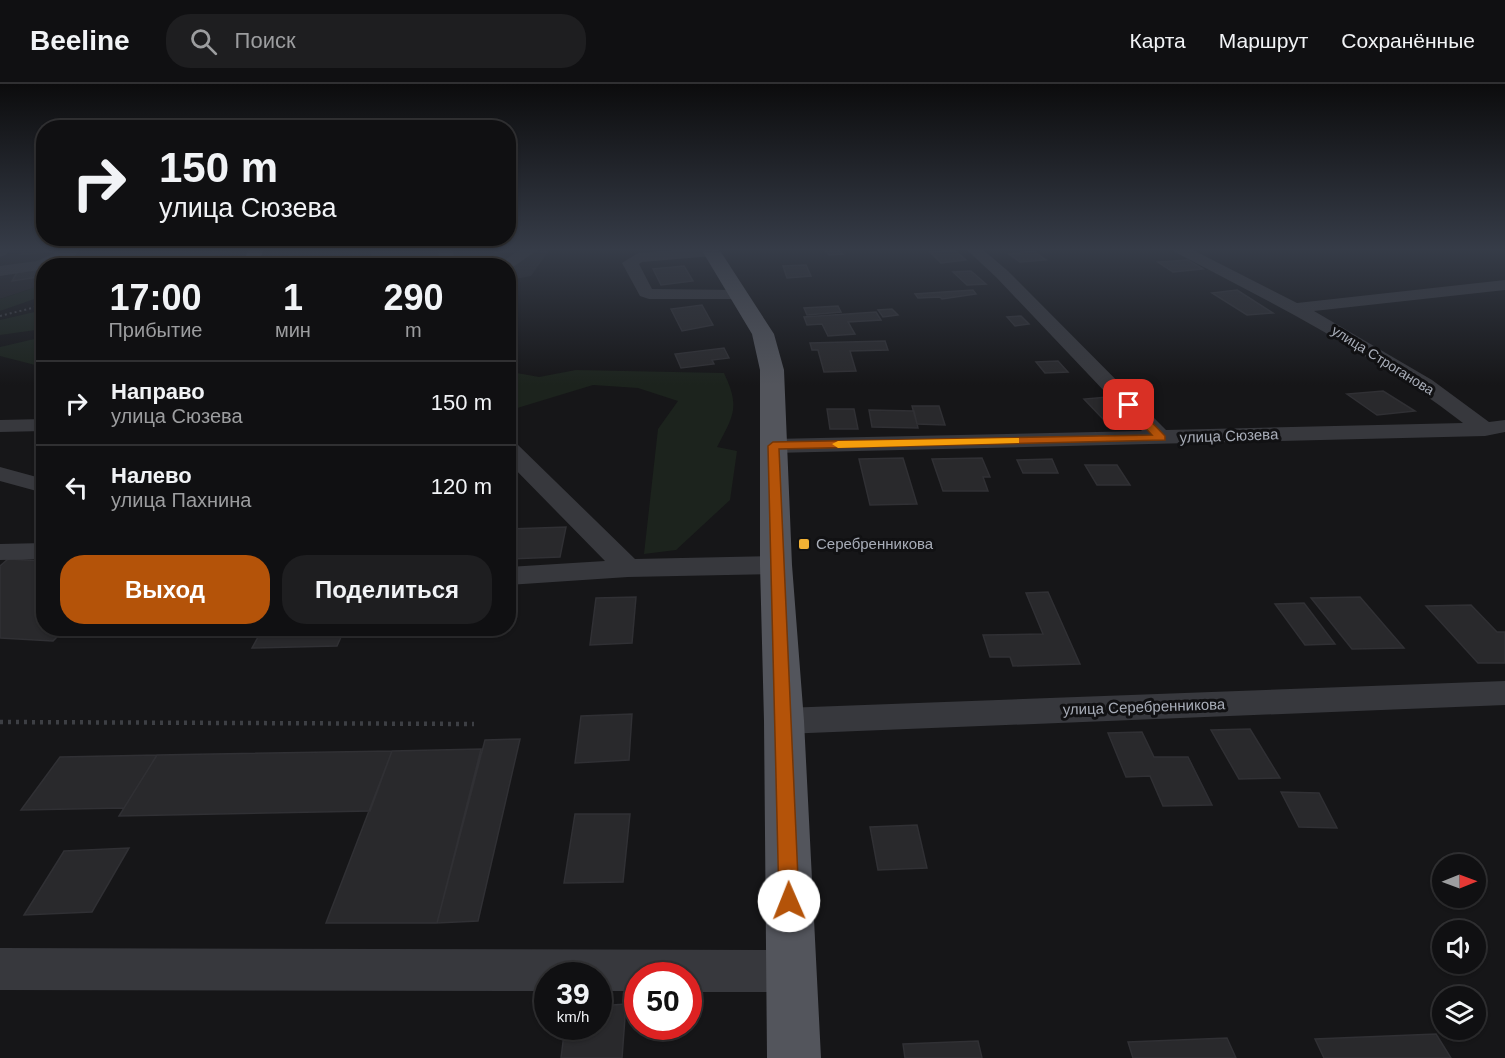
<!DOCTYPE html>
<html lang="ru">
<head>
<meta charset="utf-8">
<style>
	body { margin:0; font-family:Helvetica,sans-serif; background:#1e1e20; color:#f1f3f6; height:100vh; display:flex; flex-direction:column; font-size:22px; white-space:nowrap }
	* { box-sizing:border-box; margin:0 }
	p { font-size:20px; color:#9c9d9f }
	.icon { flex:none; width:33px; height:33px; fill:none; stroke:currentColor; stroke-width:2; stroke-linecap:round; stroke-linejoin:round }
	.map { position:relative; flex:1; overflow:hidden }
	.details { position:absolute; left:36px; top:174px; width:480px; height:378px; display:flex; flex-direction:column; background:#101012; border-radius:24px; box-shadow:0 2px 4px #0004,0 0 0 2px #303032 }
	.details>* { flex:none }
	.banner { position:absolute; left:36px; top:36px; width:480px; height:126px; border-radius:24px; box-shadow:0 2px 4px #0004,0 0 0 2px #303032; background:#101012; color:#f1f3f6; overflow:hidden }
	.needle { width:39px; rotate:89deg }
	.tools { position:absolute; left:1432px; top:770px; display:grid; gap:12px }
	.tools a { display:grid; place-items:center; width:54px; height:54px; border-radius:50%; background:#101012; box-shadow:0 2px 4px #0004,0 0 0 2px #303032; font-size:30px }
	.speed { position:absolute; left:534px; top:878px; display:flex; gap:12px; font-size:30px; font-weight:700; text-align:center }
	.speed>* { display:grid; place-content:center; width:78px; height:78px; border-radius:50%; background:#101012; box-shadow:0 2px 4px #0004,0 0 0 2px #303032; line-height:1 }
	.speed small { font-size:15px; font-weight:400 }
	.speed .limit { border:9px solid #d22; background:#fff; color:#111 }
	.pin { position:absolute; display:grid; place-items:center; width:51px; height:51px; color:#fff; margin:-26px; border-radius:12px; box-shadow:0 3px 9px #0006 }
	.me { position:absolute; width:66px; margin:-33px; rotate:359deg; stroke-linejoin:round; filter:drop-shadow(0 0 4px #0008) }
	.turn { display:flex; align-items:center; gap:21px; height:126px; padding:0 24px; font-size:27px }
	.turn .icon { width:78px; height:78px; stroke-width:2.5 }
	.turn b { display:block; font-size:42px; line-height:51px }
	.eta { display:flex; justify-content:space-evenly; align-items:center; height:102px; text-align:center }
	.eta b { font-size:36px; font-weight:800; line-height:42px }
	.action { display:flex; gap:12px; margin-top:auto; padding:12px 24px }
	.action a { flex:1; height:69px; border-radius:24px; background:#b45309; color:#fff; font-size:24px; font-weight:800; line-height:69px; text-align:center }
	.action a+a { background:#1e1e20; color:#f1f3f6 }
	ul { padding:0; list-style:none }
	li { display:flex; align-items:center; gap:18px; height:84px; padding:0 24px; border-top:2px solid #303032 }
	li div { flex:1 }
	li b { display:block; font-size:22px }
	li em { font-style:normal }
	header { display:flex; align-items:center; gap:36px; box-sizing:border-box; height:84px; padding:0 30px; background:#101012; border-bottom:2px solid #303032 }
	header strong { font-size:28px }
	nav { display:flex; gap:33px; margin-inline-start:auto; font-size:21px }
	.search { width:420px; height:54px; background:#1e1e20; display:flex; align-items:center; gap:15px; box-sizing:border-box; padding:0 21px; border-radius:24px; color:#9c9d9f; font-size:22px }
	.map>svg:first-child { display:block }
</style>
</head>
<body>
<header>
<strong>Beeline</strong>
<div class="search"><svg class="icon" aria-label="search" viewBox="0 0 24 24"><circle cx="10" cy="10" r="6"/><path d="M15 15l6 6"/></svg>Поиск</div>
<nav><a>Карта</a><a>Маршрут</a><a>Сохранённые</a></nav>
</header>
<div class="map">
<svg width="1505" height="974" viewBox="0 0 1505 974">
	<rect width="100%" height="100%" fill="#161618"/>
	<!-- built -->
	<path fill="#222225" d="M0,165h218l-84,9 -34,7 -56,1 -1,19 -43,14z
		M343,165h207l-19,27 -22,4 -1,-14 -138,-1 2,-16 -29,3z"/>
	<!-- green -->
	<path fill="#1c231d" d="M206,165h29c-9,8 -22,3 -30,12l23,4h-128l34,-7z
		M43,201v11l-43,15v-12z
		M43,226v19l-43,6v-15z
		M43,253v30l-43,-11v-9z
		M508,281l9,8 22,4 37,-7 148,3c16,34 10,42 -7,74l20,4 -7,49 -54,50 -32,4 14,-125 20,-28 -40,-13 -45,-3 -79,24 -5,-4z"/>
	<!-- building -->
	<path fill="#29292c" stroke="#303034" stroke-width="1.5" d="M27,165h37l-2,2 -41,3z
		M824,165h14l5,5 -14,1z
		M955,166l11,10 -25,3 -11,-11z
		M1034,167l12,9 -26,2 -11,-8z
		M291,172l4,7 7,-1 1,4h-30l-3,-6z
		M1188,176l15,9 -30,3 -15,-10z
		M806,181l5,11 -24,2 -4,-12z
		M684,182l9,15 -32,4 -8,-16z
		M44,183v9l-32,5 6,-10z
		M971,187l15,13 -19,1 -14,-13z
		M973,206l3,4 -34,5 -2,-2 -22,1 -3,-4z
		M1237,206l36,23 -26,2 -35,-22z
		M702,221l11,20 -31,6 -11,-22z
		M838,222l3,6 -34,3 -3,-7z
		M892,225l6,6 -15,2 -5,-7z
		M876,228l5,8 -33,2 7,12 -27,2 -6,-12 -15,1 -3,-8z
		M1021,232l8,8 -14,2 -8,-9z
		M885,257l3,9 -38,1 6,20 -32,1 -6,-22h-6l-2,-7z
		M724,264l5,10 -17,2 2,4 -33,4 -6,-14z
		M1058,277l10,11 -23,1 -9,-11z
		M1383,307l32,20 -38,4 -30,-21z
		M1108,313l20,20 -24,3 -20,-21z
		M912,322h27l6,19 -28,-1z
		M827,325h27l4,20h-28z
		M869,326l45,1 4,17 -46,-1z
		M903,374l14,46 -47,1 -11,-46z
		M982,374l8,19h-7l5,14h-45l-11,-32z
		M1052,375l6,14h-35l-6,-13z
		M1085,381h32l13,20h-33z
		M566,443l-6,30 -52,2v-30z
		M8,475l36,2v67h22l-13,13 -53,-3v-72z
		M1048,508l32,72 -67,2 -3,-9h-20l-7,-22 60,-1 -17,-41z
		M636,513l-4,46 -42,2 6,-47z
		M1360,513l44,51 -52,1 -41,-51z
		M1304,519l31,41 -30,1 -30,-41z
		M1471,521l26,27h8v31h-27l-52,-57z
		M263,544h82l-8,18 -85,2z
		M632,630l-3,46 -54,3 6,-47z
		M1250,645l30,49 -41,1 -28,-49z
		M1142,648l12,25h34l24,48 -49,1 -13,-30 -24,1 -18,-44z
		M520,655l-42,182 -41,2 48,-183z
		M481,665l-44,174h-111l66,-172z
		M392,667l-22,60 -251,5 38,-61z
		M157,671l-33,53 -103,2 39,-53z
		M1281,708l38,1 18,35 -38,-1z
		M575,730h55l-7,68 -59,1z
		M917,741l10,43 -49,2 -8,-43z
		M129,764l-37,64 -68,3 40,-64z
		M626,920l-4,54h-61l4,-32h33v-20z
		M1436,950l15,24h-127l-9,-19z
		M1227,954l9,20h-103l-5,-16z
		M978,957l4,17h-77l-2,-14z"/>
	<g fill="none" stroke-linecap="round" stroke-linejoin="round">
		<!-- path-far1 -->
		<path stroke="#3d3f44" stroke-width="2" stroke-dasharray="2 3" stroke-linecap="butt" d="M0,232l44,-11"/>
		<!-- path -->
		<path stroke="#3d3f44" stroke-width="4.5" stroke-dasharray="3 5" stroke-linecap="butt" d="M0,638l474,2"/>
		<!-- minor -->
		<path fill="#37383d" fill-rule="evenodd" d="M0,165h12l-7,6 -5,2z
			M64,165h17c-10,12 -22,17 -37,17v3l-5,1 -39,6v-10l37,-5z
			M249,165h15l-7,17h-16z
			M438,165h14l4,17h-16z
			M521,165h18l-29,20 -2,-3h-12z
			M689,165h29l2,2 -8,5 -70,6 -3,2 13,25 88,1 8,5 -2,4h-97l-9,-3 -18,-33 16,-10z
			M966,165h16l26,22 158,159 297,-7c-89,-69 -189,-119 -288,-171l-2,-3h18l106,54 208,-23v10l-191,21 118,69 57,42 16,-2v12l-20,4 -712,17 -8,-2 -3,-5 3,-5 8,-2 369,-8 -146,-154z
			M44,335v12l-44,1v-12z
			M508,357l8,2 119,116 141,-3 9,3 4,6 -4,6 -9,3 -148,3 -120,8v-18l97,-6 -97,-99z
			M0,383l44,12v14l-44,-12z
			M44,459v16l-44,1v-16z
			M1505,597v24l-721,29 -12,-4 -4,-9 4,-9 12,-4z
			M0,864l791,2 15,6 6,15 -6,15 -15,6h-103v-17h-50v16h-40v-16h-50v16l-548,-1z"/>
		<!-- major -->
		<path fill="#53555c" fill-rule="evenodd" d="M701,165h18l55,85 10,36 8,195 12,156 17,337h-54l-3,-337 -4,-156v-195l-8,-36z"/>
	</g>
	<!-- sky -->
	<linearGradient id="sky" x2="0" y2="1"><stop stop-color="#0c0c0d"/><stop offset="0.55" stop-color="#363c48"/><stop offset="1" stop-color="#363c48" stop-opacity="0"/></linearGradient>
	<rect width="1505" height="301" fill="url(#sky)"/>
	<!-- route -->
	<path fill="#b45309" stroke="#753606" stroke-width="1.5" d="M1129,318l4,1 32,33v4l-386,9 20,452 -3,7 -7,2 -7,-2 -3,-7 -11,-455 5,-4 379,-7 -28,-30z"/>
	<!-- slow -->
	<path fill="#f59e0b" d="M1016,354h3v5l-181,5 -6,-4 6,-3z"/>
	<!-- markers -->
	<rect fill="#f2b134" stroke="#111113" stroke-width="2" x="798" y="454" width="12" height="12" rx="3"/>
	<g text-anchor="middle" stroke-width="6" stroke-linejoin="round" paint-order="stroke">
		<!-- far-street labels -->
		<g font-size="14" fill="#a8adb8" stroke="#111113">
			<text transform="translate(1383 276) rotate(32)" y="5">улица Строганова</text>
		</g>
		<!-- street labels -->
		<g font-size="15" fill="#a8adb8" stroke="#111113">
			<text transform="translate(1229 352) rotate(-2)" y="5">улица Сюзева</text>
			<text transform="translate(1144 623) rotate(-2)" y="5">улица Серебренникова</text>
		</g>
		<!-- poi labels -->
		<g font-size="15" fill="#a8adb8" stroke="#111113" text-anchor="start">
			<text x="816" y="465">Серебренникова</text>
		</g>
	</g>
</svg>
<div class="tools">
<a><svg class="needle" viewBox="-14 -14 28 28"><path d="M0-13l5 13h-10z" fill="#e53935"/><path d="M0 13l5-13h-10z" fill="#9c9d9f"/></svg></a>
<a><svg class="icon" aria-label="sound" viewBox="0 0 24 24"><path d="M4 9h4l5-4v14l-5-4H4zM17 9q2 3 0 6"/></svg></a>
<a><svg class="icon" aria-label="layers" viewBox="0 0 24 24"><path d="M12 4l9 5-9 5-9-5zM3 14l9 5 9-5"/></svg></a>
</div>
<div class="speed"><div>39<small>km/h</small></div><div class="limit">50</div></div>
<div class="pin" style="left:1129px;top:321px;background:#d93025"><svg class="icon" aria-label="arrive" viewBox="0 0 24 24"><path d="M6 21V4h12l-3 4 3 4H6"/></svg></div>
<svg class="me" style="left:789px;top:817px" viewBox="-20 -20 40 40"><circle r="19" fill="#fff"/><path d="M0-13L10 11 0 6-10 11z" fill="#b45309"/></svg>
<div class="banner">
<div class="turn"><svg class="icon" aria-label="right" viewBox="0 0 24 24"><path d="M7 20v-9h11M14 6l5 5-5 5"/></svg><div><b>150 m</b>улица Сюзева</div></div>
</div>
<section class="details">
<div class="eta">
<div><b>17:00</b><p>Прибытие</p></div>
<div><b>1</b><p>мин</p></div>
<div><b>290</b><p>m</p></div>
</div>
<ul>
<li><svg class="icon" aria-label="right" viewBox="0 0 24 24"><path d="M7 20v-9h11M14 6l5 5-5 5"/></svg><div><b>Направо</b><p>улица Сюзева</p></div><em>150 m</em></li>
<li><svg class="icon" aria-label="left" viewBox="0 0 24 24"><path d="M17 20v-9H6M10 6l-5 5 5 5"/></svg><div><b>Налево</b><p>улица Пахнина</p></div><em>120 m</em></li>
</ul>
<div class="action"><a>Выход</a><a>Поделиться</a></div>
</section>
</div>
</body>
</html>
